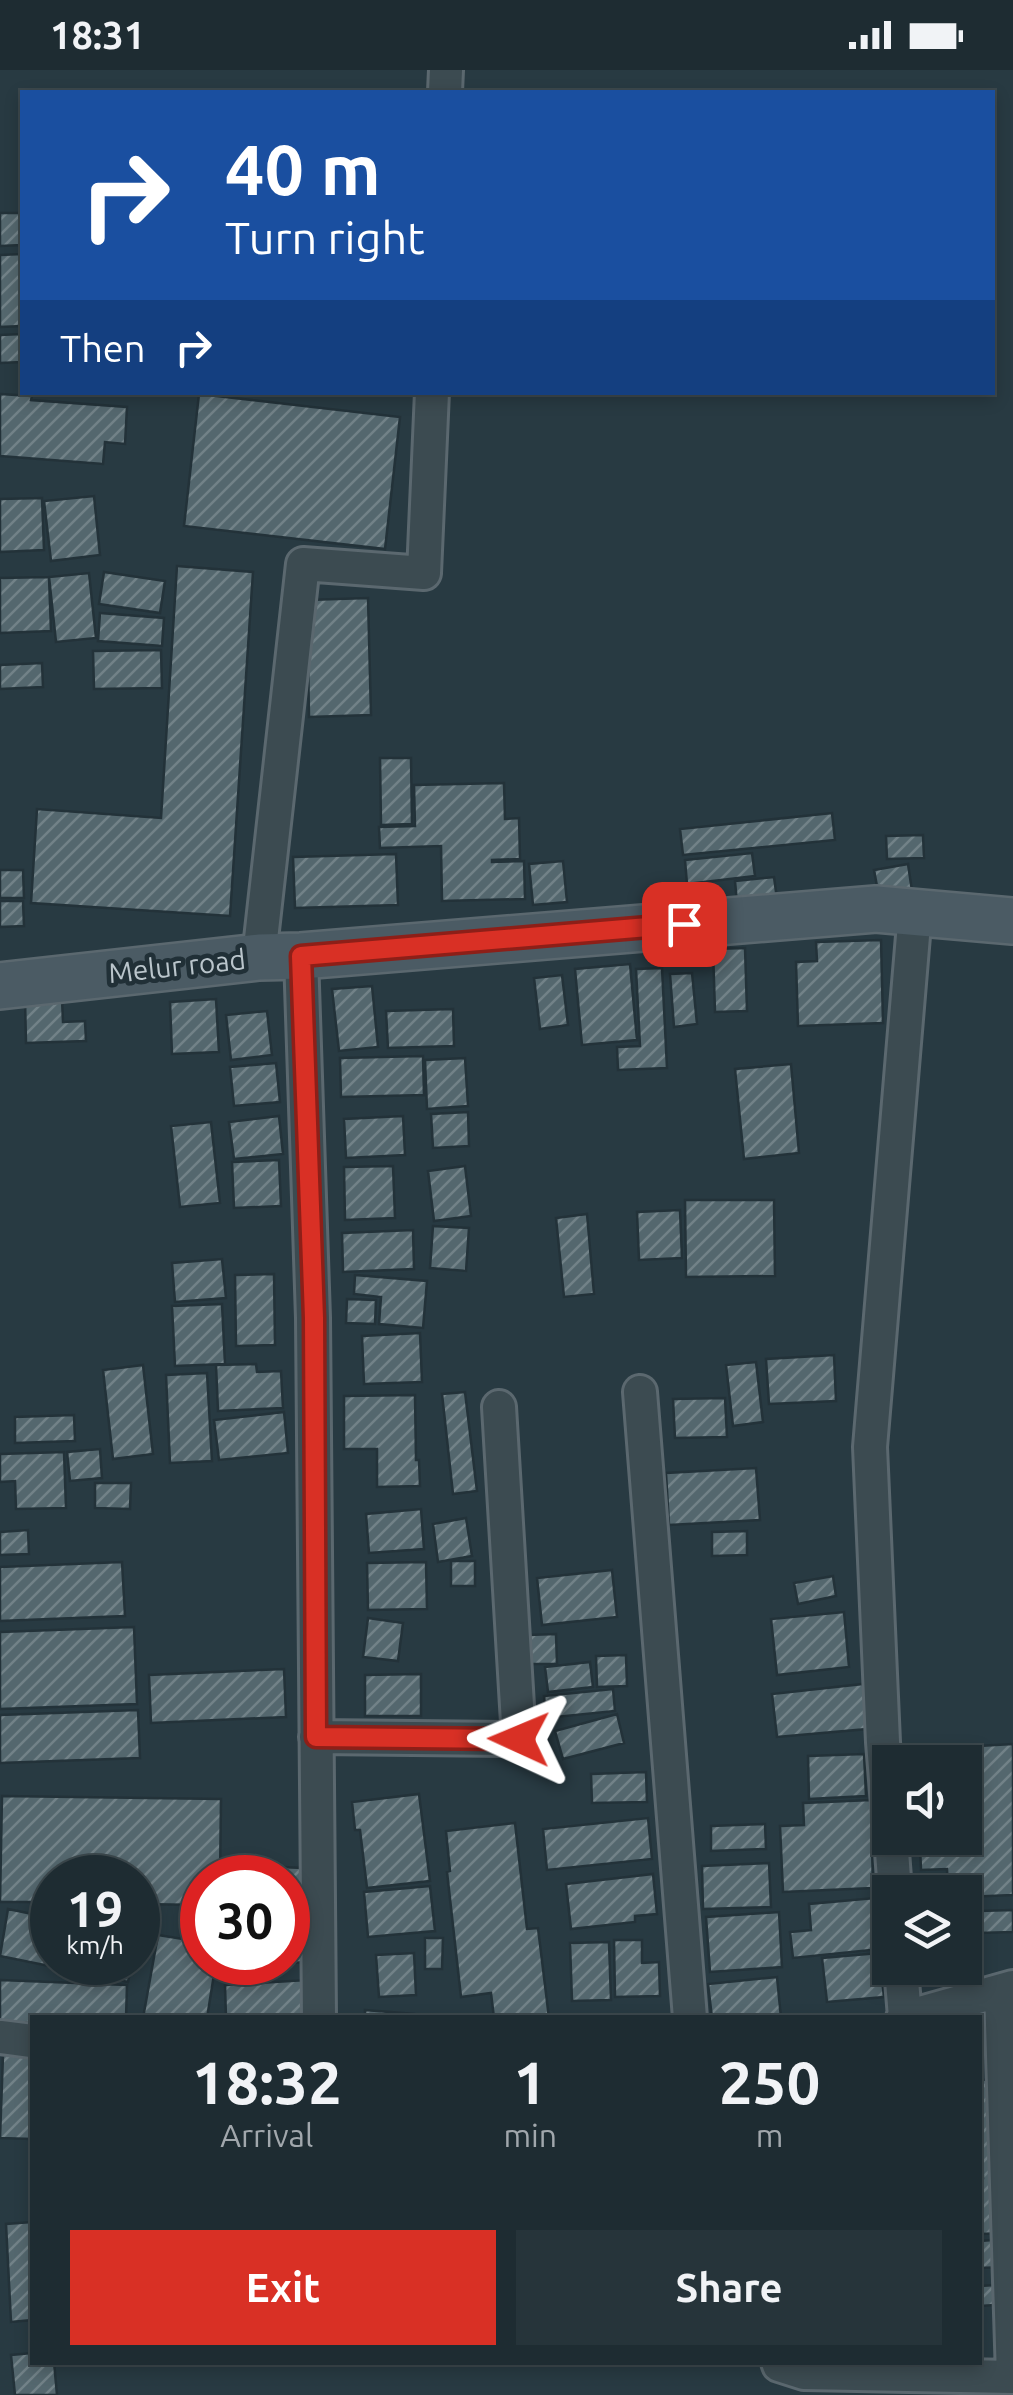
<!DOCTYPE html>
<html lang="en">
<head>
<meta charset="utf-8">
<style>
	body { margin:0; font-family:Ubuntu,sans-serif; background:#26343a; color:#f1f3f6; height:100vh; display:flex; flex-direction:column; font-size:38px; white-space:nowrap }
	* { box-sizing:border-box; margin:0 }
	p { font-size:32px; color:#a1a7ac }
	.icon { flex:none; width:55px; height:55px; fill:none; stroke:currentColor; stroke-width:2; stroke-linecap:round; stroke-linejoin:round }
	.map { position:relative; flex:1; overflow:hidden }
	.panel { position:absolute; left:30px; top:1945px; width:952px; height:350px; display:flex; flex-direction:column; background:#1e2c32; border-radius:0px; box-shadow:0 5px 15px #0003,0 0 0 2px #3c484d }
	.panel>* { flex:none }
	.top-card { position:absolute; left:20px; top:20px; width:975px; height:305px; border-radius:0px; box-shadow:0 5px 15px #0003,0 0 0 2px #3c484d; background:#1a4fa0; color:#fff; overflow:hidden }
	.fabs { position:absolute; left:872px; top:1675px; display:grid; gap:20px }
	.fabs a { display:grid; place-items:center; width:110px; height:110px; border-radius:0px; background:#1e2c32; box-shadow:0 5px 15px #0003,0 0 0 2px #3c484d; font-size:50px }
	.speed { position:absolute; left:30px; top:1785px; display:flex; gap:20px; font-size:50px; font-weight:700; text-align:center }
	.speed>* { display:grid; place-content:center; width:130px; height:130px; border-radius:50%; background:#1e2c32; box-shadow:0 5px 15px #0003,0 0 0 2px #3c484d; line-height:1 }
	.speed small { font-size:25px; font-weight:400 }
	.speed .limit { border:15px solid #d22; background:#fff; color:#111 }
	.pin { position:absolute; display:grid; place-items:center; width:85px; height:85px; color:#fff; margin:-42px; border-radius:20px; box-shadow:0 5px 15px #0006 }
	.me { position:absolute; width:110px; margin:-55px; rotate:271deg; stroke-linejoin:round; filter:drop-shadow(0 0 8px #0008) }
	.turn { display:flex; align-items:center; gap:35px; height:210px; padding:0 40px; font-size:45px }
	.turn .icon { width:130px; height:130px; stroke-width:2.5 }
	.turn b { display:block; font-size:70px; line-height:85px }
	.then { display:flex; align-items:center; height:95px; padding:0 40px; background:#0003; gap:20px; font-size:38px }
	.eta { display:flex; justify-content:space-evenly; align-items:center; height:170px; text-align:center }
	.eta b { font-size:60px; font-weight:600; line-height:70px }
	.button { display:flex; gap:20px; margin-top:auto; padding:20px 40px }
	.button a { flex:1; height:115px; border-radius:0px; background:#d93025; color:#fff; font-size:40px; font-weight:600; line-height:115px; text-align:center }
	.button a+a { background:#26343a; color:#f1f3f6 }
	.status { display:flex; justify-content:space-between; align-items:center; height:70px; padding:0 50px; background:#1e2c32; direction:ltr }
	.status svg { height:28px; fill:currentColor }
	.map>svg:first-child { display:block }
</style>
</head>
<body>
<div class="status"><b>18:31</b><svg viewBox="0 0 49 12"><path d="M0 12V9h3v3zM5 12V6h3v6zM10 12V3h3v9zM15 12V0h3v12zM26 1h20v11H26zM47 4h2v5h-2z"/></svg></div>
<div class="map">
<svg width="1013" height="2325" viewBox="0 0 1013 2325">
	<defs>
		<pattern id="building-hatch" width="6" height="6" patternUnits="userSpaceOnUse" patternTransform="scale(2.5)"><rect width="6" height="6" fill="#54676e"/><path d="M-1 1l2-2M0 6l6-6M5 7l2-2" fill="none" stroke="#728288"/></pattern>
	</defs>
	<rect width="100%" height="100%" fill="#283a42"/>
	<!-- building -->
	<path fill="url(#building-hatch)" stroke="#233239" stroke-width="2.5" d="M0,143h22v32l-22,1z
		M22,184v72l-22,1v-72z
		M22,264v28l-22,1v-28z
		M0,324l32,2 -1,4 96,7 -2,37 -20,-2 -2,22 -103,-8z
		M199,324l201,23 -15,132 -201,-23z
		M94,426l6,59 -49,6 -7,-60z
		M42,428l2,52 -44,2v-53z
		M177,496l76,6 -23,344 -199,-13 6,-94 124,9z
		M104,502l61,9 -5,32 -61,-9z
		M89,503l7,65 -40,4 -7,-65z
		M49,507l2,54 -51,2v-55z
		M368,528l3,117 -62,2 -2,-117z
		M100,543l64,5 -2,28 -64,-5z
		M161,580l1,38 -68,1 -1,-38z
		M42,593l1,24 -43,2v-24z
		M380,688h31l1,66 -31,1z
		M504,713l1,36 14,-1 1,41 -28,1v2l32,-1 1,38 -83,2 -1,-55 -61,2 -1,-21 36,-1 -1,-41z
		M832,743l3,27 -152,15 -3,-26z
		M923,765l1,23 -37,1 -1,-23z
		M752,783l3,23 -68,8 -2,-24z
		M396,784l2,51 -103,3 -2,-51z
		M563,791l4,41 -34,3 -4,-41z
		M908,794l4,27 -33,6 -5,-27z
		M0,800h23l1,28h-24z
		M774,807l3,22 -40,4 -2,-22z
		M0,831h23l1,25 -24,1z
		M881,870l2,83 -85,3 -2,-64 21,-1 -1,-19z
		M745,878l2,63 -32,1 -2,-63z
		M630,894l7,76 -55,5 -7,-76z
		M662,898l5,100 -49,2 -1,-23 23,-1 -4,-77z
		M692,903l5,51 -23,3 -4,-53z
		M562,905l6,50 -28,4 -6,-51z
		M372,916l6,61 -39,4 -7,-62z
		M25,929h37l1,23 22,-1 1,20 -60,2z
		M216,929l3,53 -47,2 -2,-52z
		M453,939l1,37 -66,2 -2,-37z
		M267,941l5,44 -41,5 -5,-45z
		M423,986l1,39 -83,2 -1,-39z
		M465,988l3,48 -41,3 -2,-49z
		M276,993l4,39 -46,4 -4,-39z
		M791,994l8,89 -55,6 -9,-90z
		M468,1042l1,34 -36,2 -2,-34z
		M279,1046l4,38 -49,5 -5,-37z
		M403,1046l2,39 -59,3 -2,-39z
		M211,1052l9,81 -40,4 -9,-81z
		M279,1090l2,46 -47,2 -2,-46z
		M393,1096l2,52 -50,2 -1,-53z
		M465,1096l6,50 -37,5 -6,-50z
		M685,1130h89l1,76 -89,1z
		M680,1140l2,48 -43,2 -2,-48z
		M587,1144l7,80 -30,3 -8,-79z
		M433,1156l36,2 -3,43 -36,-3z
		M413,1160l1,39 -71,3 -1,-39z
		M222,1189l4,39 -51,4 -3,-39z
		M274,1204l1,71 -39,1 -1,-71z
		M355,1205l72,6 -4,47 -44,-4 2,-27 -27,-3z
		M347,1229l29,1 -1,24 -29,-1z
		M222,1234l3,60 -50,2 -3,-60z
		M420,1263l2,49 -58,2 -2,-48z
		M834,1285l2,46 -67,3 -3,-45z
		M756,1292l7,60 -30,4 -7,-61z
		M256,1294l1,8 24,-1 2,37 -65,3 -2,-46z
		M143,1295l10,89 -40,5 -10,-89z
		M207,1303l5,88 -42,2 -4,-88z
		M465,1322l12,99 -24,3 -11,-100z
		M415,1325l1,65h3l1,26 -43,1v-38h-33v-53z
		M725,1328l2,39 -52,1 -2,-39z
		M284,1342l4,41 -69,7 -5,-40z
		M74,1345l1,26 -60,2v-26z
		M100,1379l2,29 -32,3 -3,-29z
		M64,1382l2,56 -50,1 -1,-28 -15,1v-28z
		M756,1398l4,52 -91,5 -3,-52z
		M95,1413h36l-1,26 -35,-1z
		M421,1439l3,40 -55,4 -3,-39z
		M466,1448l6,38 -34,6 -5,-38z
		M28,1460l1,24 -29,1v-23z
		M747,1461v24l-35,1v-24z
		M451,1491h24v25h-24z
		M122,1492l3,54 -125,5v-54z
		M426,1492l1,47 -59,1 -1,-47z
		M612,1500l5,47 -75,8 -5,-47z
		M833,1506l3,20 -38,8 -4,-21z
		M844,1542l5,55 -72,8 -6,-56z
		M368,1548l35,5 -5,38 -35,-4z
		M134,1557l3,77 -137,5v-77z
		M556,1564l1,30h-29v-29z
		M626,1585l1,31 -30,1 -1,-31z
		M590,1592l3,25 -45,5 -3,-25z
		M284,1599l2,48 -135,6 -2,-48z
		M421,1604v42h-56v-41z
		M863,1614l4,45 -90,8 -5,-43z
		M613,1619l2,22 -69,7 -2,-22z
		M138,1640l2,48 -140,5v-48z
		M617,1644l7,29 -61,16 -8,-28z
		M1013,1674v151l-48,2v-5h-17l-1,-23 -26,1 -1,-24 46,-2 -1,-82h-4v-15z
		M864,1684l2,42 -57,3 -1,-43z
		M646,1702l1,30 -55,1 -1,-29z
		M419,1724l11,87 -63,7 -7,-58h-5l-3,-28z
		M2,1726l219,3 -1,79h-18v27l-64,-1v-26h-86v24h-52z
		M871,1730l2,88 -90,4 -3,-66 24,-1 -1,-22z
		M648,1748l4,41 -105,11 -4,-41z
		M515,1753l12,106 11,-1 11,90h-55l-3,-25 -30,4 -14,-125 3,-1 -4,-40z
		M765,1754l1,25 -55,2v-25z
		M769,1793l2,44 -68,2 -1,-43z
		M258,1796l45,2 -2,39 -13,-1v-28h-30z
		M653,1804l4,40 -22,2v6l-64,7 -5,-45z
		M430,1816l5,45 -67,6 -4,-45z
		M875,1828l6,51 -88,9 -3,-26 21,-2 -2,-26z
		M8,1839l44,9v44h80l-4,20 -128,-26z
		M974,1839l2,62 -62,2v-5h51v-58z
		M1013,1840v22l-35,1v-22z
		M779,1842l3,55 -72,5 -4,-55z
		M308,1848l5,43 -84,9v-8h59v-41z
		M158,1865l44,7v20h14l-9,56h-64z
		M425,1868h18l-1,31h-17z
		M614,1870h28v23l17,-1 1,34 -45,1z
		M609,1872l2,58 -39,1 -2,-58z
		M414,1883l2,42 -37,2 -3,-42z
		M879,1883l5,44 -57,5 -5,-44z
		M777,1907l4,41h-69l-4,-34z
		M0,1910l127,5 -1,33h-94v5l-32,-1z
		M307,1910l2,38h-83l-1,-33z
		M365,1940l49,4v4h-49z
		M3,1985l29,1v83l-32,-1z
		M1000,2009l7,154 -27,1v-56h3l-3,-98z
		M32,2152v98l-21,2 -5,-98z
		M1005,2169l2,28 -27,1v-27z
		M995,2215v20l-15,1v-20z
		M32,2283v9h22l3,33h-42l-4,-40z"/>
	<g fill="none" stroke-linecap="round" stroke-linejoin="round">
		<!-- street casing -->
		<g stroke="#5b686f" stroke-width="38">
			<path id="street" d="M445,22l1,-22
				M301,886l12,362 6,700
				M259,887l44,-393 121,9 8,-181
				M640,1322l50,626
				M316,1667l203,2 -20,-332
				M890,1760l-7,-88 -13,-295 45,-535
				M891,1768l4,54
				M901,1898l4,49
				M1001,1921l12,386
				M903,1948l110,-31
				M0,1967l32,4
				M778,2292l1,3 25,8 209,4"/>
		</g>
		<!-- secondary casing -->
		<g stroke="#5b686f" stroke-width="50">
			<path id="secondary" d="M0,916l259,-29 42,-1 575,-47 137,12"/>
		</g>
		<!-- street -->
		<use href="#street" stroke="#3c4b51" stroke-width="32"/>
		<!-- secondary -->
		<use href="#secondary" stroke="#4b5b64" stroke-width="45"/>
	</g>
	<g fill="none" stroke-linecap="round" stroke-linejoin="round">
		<!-- route casing -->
		<g stroke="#8d1f18" stroke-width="25">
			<path id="route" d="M519,1669l-203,-2 -2,-419 -13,-362 383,-32"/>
		</g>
		<!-- route -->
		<use href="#route" stroke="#d93025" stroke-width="18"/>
	</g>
	<g text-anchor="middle" stroke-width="9" stroke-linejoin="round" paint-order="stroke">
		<!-- street labels -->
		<g font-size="28" fill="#bac5cb" stroke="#213037">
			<text transform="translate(177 896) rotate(-6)" y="10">Melur road</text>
		</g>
	</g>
</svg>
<div class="fabs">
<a><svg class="icon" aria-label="sound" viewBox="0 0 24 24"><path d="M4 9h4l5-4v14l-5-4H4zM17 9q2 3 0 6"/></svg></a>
<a><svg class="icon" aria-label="layers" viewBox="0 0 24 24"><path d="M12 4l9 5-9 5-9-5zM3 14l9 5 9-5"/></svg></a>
</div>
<div class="speed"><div>19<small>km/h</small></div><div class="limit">30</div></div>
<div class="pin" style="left:684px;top:854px;background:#d93025"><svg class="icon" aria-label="arrive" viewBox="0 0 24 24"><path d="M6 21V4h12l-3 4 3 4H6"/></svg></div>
<svg class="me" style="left:519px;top:1669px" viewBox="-20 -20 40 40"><path d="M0-17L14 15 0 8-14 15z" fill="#d93025" stroke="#fff" stroke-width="4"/></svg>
<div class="top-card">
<div class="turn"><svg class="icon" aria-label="right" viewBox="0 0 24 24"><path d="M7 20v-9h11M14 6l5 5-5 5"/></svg><div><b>40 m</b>Turn right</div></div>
<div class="then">Then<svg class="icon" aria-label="right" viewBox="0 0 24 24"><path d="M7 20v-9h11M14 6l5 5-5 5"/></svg></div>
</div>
<section class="panel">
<div class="eta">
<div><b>18:32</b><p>Arrival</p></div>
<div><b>1</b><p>min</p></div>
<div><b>250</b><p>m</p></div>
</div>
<div class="button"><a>Exit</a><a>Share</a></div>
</section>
</div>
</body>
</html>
